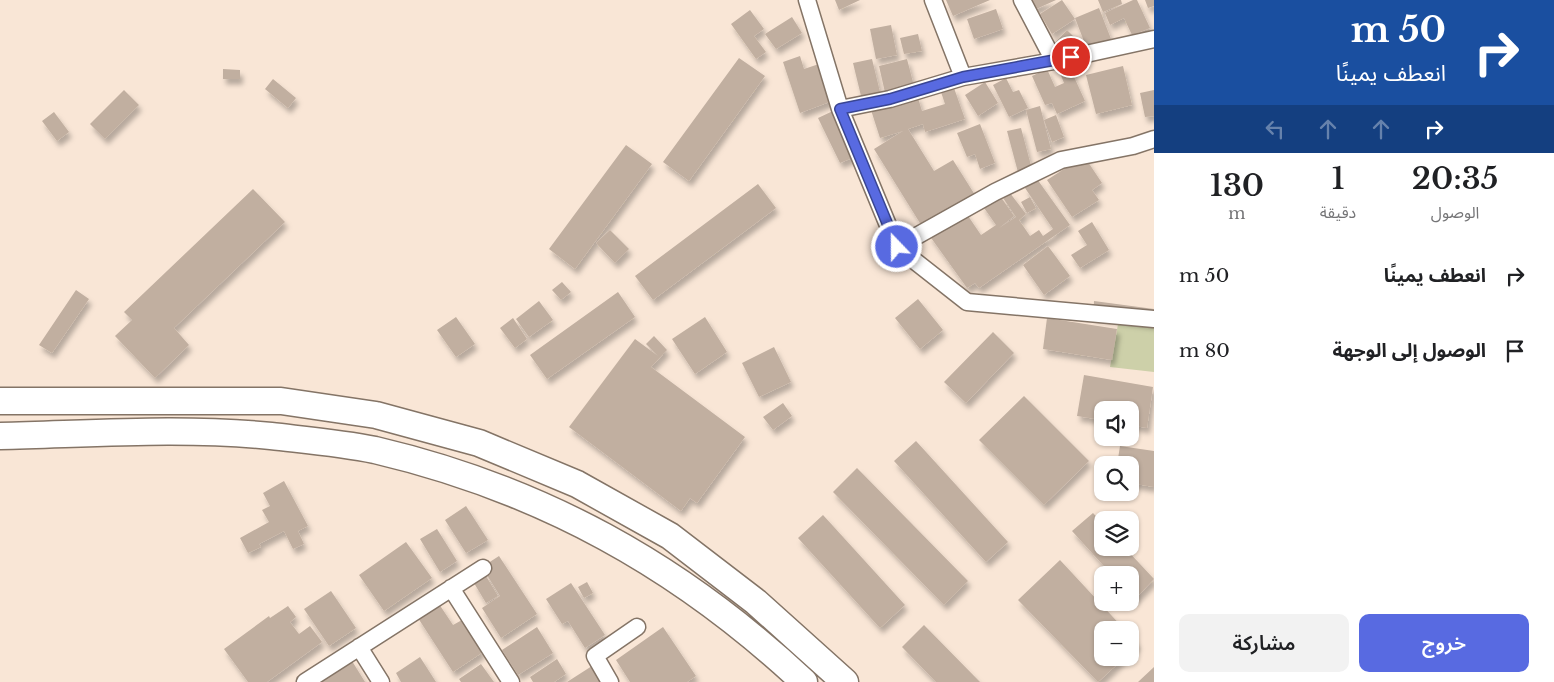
<!DOCTYPE html>
<html lang="ar">
<head>
<meta charset="utf-8">
<style>
	body { margin:0; font-family:"Libre Baskerville","Noto Sans Arabic",serif; background:#f2f2f2; color:#202124; direction:rtl; height:100vh; display:flex; flex-direction:column; font-size:19px; white-space:nowrap }
	* { box-sizing:border-box; margin:0 }
	p { font-size:16px; color:#757577 }
	.icon { flex:none; width:28px; height:28px; fill:none; stroke:currentColor; stroke-width:2; stroke-linecap:round; stroke-linejoin:round }
	.map { position:relative; flex:1; overflow:hidden; direction:ltr }
	.drawer { display:flex; flex-direction:column; background:#fff; width:400px }
	.drawer>* { flex:none }
	.hud { background:#1a4fa0; color:#fff; overflow:hidden }
	.tools { position:absolute; left:1094px; top:401px; display:grid; gap:10px }
	.tools a { display:grid; place-items:center; width:45px; height:45px; border-radius:10px; background:#fff; box-shadow:0 1px 4px #0004; font-size:25px }
	.pin { position:absolute; display:grid; place-items:center; width:42px; height:42px; color:#fff; margin:-21px; border:2px solid #fff; border-radius:50%; box-shadow:0 1px 5px #0007 }
	.me { position:absolute; width:55px; margin:-28px; rotate:338deg; stroke-linejoin:round; filter:drop-shadow(0 0 4px #0008) }
	.turn { display:flex; align-items:center; gap:18px; height:105px; padding:0 25px; font-size:22px }
	.turn .icon { width:65px; height:65px; stroke-width:2.5 }
	.turn b { display:block; font-size:35px; line-height:42px }
	.lanes { display:flex; align-items:center; height:48px; padding:0 25px; background:#0003; justify-content:center; gap:25px; direction:ltr }
	.lanes .off { opacity:.35 }
	.eta { display:flex; justify-content:space-evenly; align-items:center; height:85px; text-align:center }
	.eta b { font-size:30px; font-weight:600; line-height:35px }
	.button { display:flex; gap:10px; margin-top:auto; padding:10px 25px }
	.button a { flex:1; height:58px; border-radius:10px; background:#586ae1; color:#fff; font-size:20px; font-weight:600; line-height:58px; text-align:center }
	.button a+a { background:#f2f2f2; color:#202124 }
	ul { padding:0; list-style:none }
	li { display:flex; align-items:center; gap:15px; height:75px; padding:0 25px }
	li div { flex:1 }
	li b { display:block; font-size:19px }
	li em { font-style:normal }
	main { display:flex; flex:1; min-height:0 }
	.map>svg:first-child { display:block }
</style>
</head>
<body>
<main>
<section class="drawer">
<div class="hud">
<div class="turn"><svg class="icon" aria-label="right" viewBox="0 0 24 24"><path d="M7 20v-9h11M14 6l5 5-5 5"/></svg><div><b>50 m</b>انعطف يمينًا</div></div>
<div class="lanes"><svg class="icon off" aria-label="left" viewBox="0 0 24 24"><path d="M17 20v-9H6M10 6l-5 5 5 5"/></svg><svg class="icon off" aria-label="ahead" viewBox="0 0 24 24"><path d="M12 20V5M6 11l6-6 6 6"/></svg><svg class="icon off" aria-label="ahead" viewBox="0 0 24 24"><path d="M12 20V5M6 11l6-6 6 6"/></svg><svg class="icon" aria-label="right" viewBox="0 0 24 24"><path d="M7 20v-9h11M14 6l5 5-5 5"/></svg></div>
</div>
<div class="eta">
<div><b>20:35</b><p>الوصول</p></div>
<div><b>1</b><p>دقيقة</p></div>
<div><b>130</b><p>m</p></div>
</div>
<ul>
<li><svg class="icon" aria-label="right" viewBox="0 0 24 24"><path d="M7 20v-9h11M14 6l5 5-5 5"/></svg><div><b>انعطف يمينًا</b></div><em>50 m</em></li>
<li><svg class="icon" aria-label="arrive" viewBox="0 0 24 24"><path d="M6 21V4h12l-3 4 3 4H6"/></svg><div><b>الوصول إلى الوجهة</b></div><em>80 m</em></li>
</ul>
<div class="button"><a>خروج</a><a>مشاركة</a></div>
</section>
<div class="map">
<svg width="1154" height="682" viewBox="0 0 1154 682">
	<defs>
		<filter id="shadow"><feDropShadow dx="3" dy="5.5" stdDeviation="2.5" flood-color="#0004"/></filter>
	</defs>
	<rect width="100%" height="100%" fill="#f9e6d6"/>
	<!-- green -->
	<path fill="#cdd0a9" d="M1119,319l35,6v47l-44,-5z"/>
	<!-- building -->
	<path fill="#c1afa0" filter="url(#shadow)" d="M835,0h25l-21,10z
		M946,0h44l-37,16z
		M1030,0h26l-22,10z
		M1062,0l13,19 -23,15 -12,-20z
		M1098,0h23l1,4 -19,8z
		M1133,0h4l13,28 -18,7 -8,-17 -14,7 -5,-12z
		M1145,0h9v6l-6,2z
		M1099,8l12,31 -24,10 -12,-31z
		M996,9l7,20 -29,10 -7,-20z
		M750,10l14,19 -10,7 12,16 -10,7 -25,-35z
		M792,17l10,16 -26,16 -11,-15z
		M891,25l6,30 -21,4 -6,-30z
		M1067,30l8,8 -13,14 -8,-8z
		M918,34l4,17 -18,3 -4,-16z
		M800,56l4,13 15,-5 13,37 -32,12 -17,-51z
		M739,58l26,18 -76,105 -26,-19z
		M872,59l9,37 -19,4 -9,-37z
		M907,59l8,31 -29,7 -7,-31z
		M1123,66l9,39 -36,9 -10,-39z
		M1070,68l15,33 -28,13 -5,-11 -7,2 -13,-29 15,-7 8,18 9,-4 -4,-10z
		M223,69l17,1v9h-17z
		M1006,78l7,14 6,-2 9,18 -19,9 -16,-32z
		M273,79l23,19 -8,10 -23,-19z
		M985,82l13,21 -20,13 -13,-21z
		M954,88l11,31 -40,13 -2,-8 -15,5 26,42 19,-11 22,35 -52,33 -49,-79 29,-18 -23,7 -9,-28 46,-15 5,16 23,-7 -4,-12z
		M124,90l15,15 -34,34 -15,-15z
		M1154,90v26l-9,1 -5,-24z
		M1040,106l11,43 -14,3 -11,-42z
		M835,110l22,46 -17,7 -22,-45z
		M54,112l15,20 -12,9 -15,-20z
		M1056,115l8,22 -12,5 -8,-22z
		M980,124l15,39 -15,6 -5,-15 -8,3 -10,-24z
		M1021,128l12,45 -14,3 -12,-45z
		M626,145l26,19 -77,105 -26,-20z
		M1084,156l18,27 -10,7 7,10 -27,17 -25,-37z
		M1037,179l33,46 -91,63 -4,-5 -8,5 -38,-53 35,-25 17,25 15,-10 -14,-20 16,-12 16,23 -15,12 17,-11 -13,-19 7,-5 16,21 -7,6 11,16 9,-6 4,6 10,-7 -28,-41z
		M758,184l18,24 -123,92 -18,-24z
		M253,189l32,33 -111,106 15,17 -34,33 -40,-42 17,-16 -8,-8z
		M1030,197l6,11 -9,5 -6,-11z
		M1092,222l17,28 -29,18 -9,-13 16,-10 -9,-14z
		M610,230l19,19 -14,14 -19,-20z
		M1048,246l22,30 -26,19 -21,-30z
		M562,282l9,10 -10,8 -9,-10z
		M76,290l13,9 -37,54 -13,-8z
		M618,292l17,25 -88,62 -17,-24z
		M918,299l25,31 -23,19 -25,-31z
		M539,301l14,19 -24,17 -13,-18z
		M1094,301l60,8v15l-61,-8z
		M456,317l19,27 -19,13 -19,-27z
		M705,317l22,35 -32,22 -23,-35z
		M513,318l14,21 -12,9 -15,-20z
		M1047,318l70,11 -5,31 -69,-11z
		M993,332l21,21 -48,50 -22,-21z
		M654,336l13,14 -16,17 94,70 -48,66 -7,-5 -9,13 -112,-84 66,-88 23,17 -12,-12z
		M774,347l17,35 -32,15 -17,-34z
		M1084,375l69,12 -6,41 -17,-3v-15h-28v10l-25,-4z
		M1024,396l65,65 -45,44 -65,-65z
		M783,403l9,13 -19,14 -10,-13z
		M916,441l92,101 -22,20 -92,-101z
		M1120,446l34,5v36l-24,-4v-18h-13z
		M857,468l111,113 -24,24 -111,-113z
		M284,481l24,45 -10,5 6,13 -11,5 -9,-18 -25,13 2,3 -13,6 -8,-15 29,-16 -7,-12 8,-4 -7,-13z
		M466,506l22,34 -22,13 -21,-33z
		M1093,513l9,10v25h23l29,31 -20,21 -4,-5v-20h-18l-40,-44z
		M823,515l82,90 -25,23 -82,-90z
		M437,529l20,32 -17,11 -20,-33z
		M406,542l26,36 -48,33 -25,-36z
		M499,556l38,58 -36,24 -19,-30 18,-12 -18,-29z
		M1060,560l65,70h-23v28h22l-26,24 -80,-82z
		M486,576l12,20 -12,7 -12,-20z
		M587,582l6,11 -9,5 -6,-11z
		M571,583l34,52 -20,13 -17,-27 -6,3 -16,-25z
		M331,591l25,37 -27,18 -25,-37z
		M439,604l14,21 9,-5 21,32 -30,20 -35,-54z
		M288,606l8,11 -6,5 9,12 11,-8 12,16 -55,40h-19l-24,-33 45,-33 1,2z
		M924,625l56,57h-44l-34,-35z
		M537,627l16,26 -35,22 -16,-25z
		M663,627l33,49 -9,6h-57l-14,-22z
		M1130,635l8,9 -8,7z
		M420,657l16,25h-35l-5,-9z
		M557,659l9,15 -12,8h-21l-3,-5z
		M352,661l13,21h-42l-1,-1z
		M481,664l13,18h-33l-2,-3z
		M592,666l10,16h-35z
		M1154,667v15h-16z"/>
	<g fill="none" stroke-linecap="round" stroke-linejoin="round">
		<!-- minor casing -->
		<g stroke="#847466" stroke-width="19">
			<path id="minor" d="M807,0l33,109 57,138 70,55 187,17
				M933,0l30,77
				M1022,0l32,61
				M840,109l50,-10 73,-22 91,-16 100,-22
				M897,247l98,-55 66,-32 72,-14 21,-7
				M451,588l60,94
				M359,647l22,35
				M305,682l178,-114
				M610,682l-15,-26 42,-29"/>
		</g>
		<!-- primary casing -->
		<g stroke="#847466" stroke-width="29">
			<path id="primary" d="M0,401h281l95,14 103,28 98,41 93,52 86,66 89,80
				M0,436c90,-2 181,-9 271,0 34,4 70,7 104,14 166,39 304,115 429,232"/>
		</g>
		<!-- minor -->
		<use href="#minor" stroke="#fff" stroke-width="16"/>
		<!-- primary -->
		<use href="#primary" stroke="#fff" stroke-width="26"/>
	</g>
	<g fill="none" stroke-linecap="round" stroke-linejoin="round">
		<!-- route casing -->
		<g stroke="#394592" stroke-width="12">
			<path id="route" d="M897,247l-57,-138 50,-10 73,-22 108,-20"/>
		</g>
		<!-- route -->
		<use href="#route" stroke="#586ae1" stroke-width="9"/>
	</g>
</svg>
<div class="tools">
<a><svg class="icon" aria-label="sound" viewBox="0 0 24 24"><path d="M4 9h4l5-4v14l-5-4H4zM17 9q2 3 0 6"/></svg></a>
<a><svg class="icon" aria-label="search" viewBox="0 0 24 24"><circle cx="10" cy="10" r="6"/><path d="M15 15l6 6"/></svg></a>
<a><svg class="icon" aria-label="layers" viewBox="0 0 24 24"><path d="M12 4l9 5-9 5-9-5zM3 14l9 5 9-5"/></svg></a>
<a>+</a>
<a>−</a>
</div>
<div class="pin" style="left:1071px;top:57px;background:#d93025"><svg class="icon" aria-label="arrive" viewBox="0 0 24 24"><path d="M6 21V4h12l-3 4 3 4H6"/></svg></div>
<svg class="me" style="left:897px;top:247px" viewBox="-20 -20 40 40"><circle r="17" fill="#586ae1" stroke="#fff" stroke-width="3"/><path d="M0-11L8 9 0 5-8 9z" fill="#fff"/></svg>
</div>
</main>
</body>
</html>
